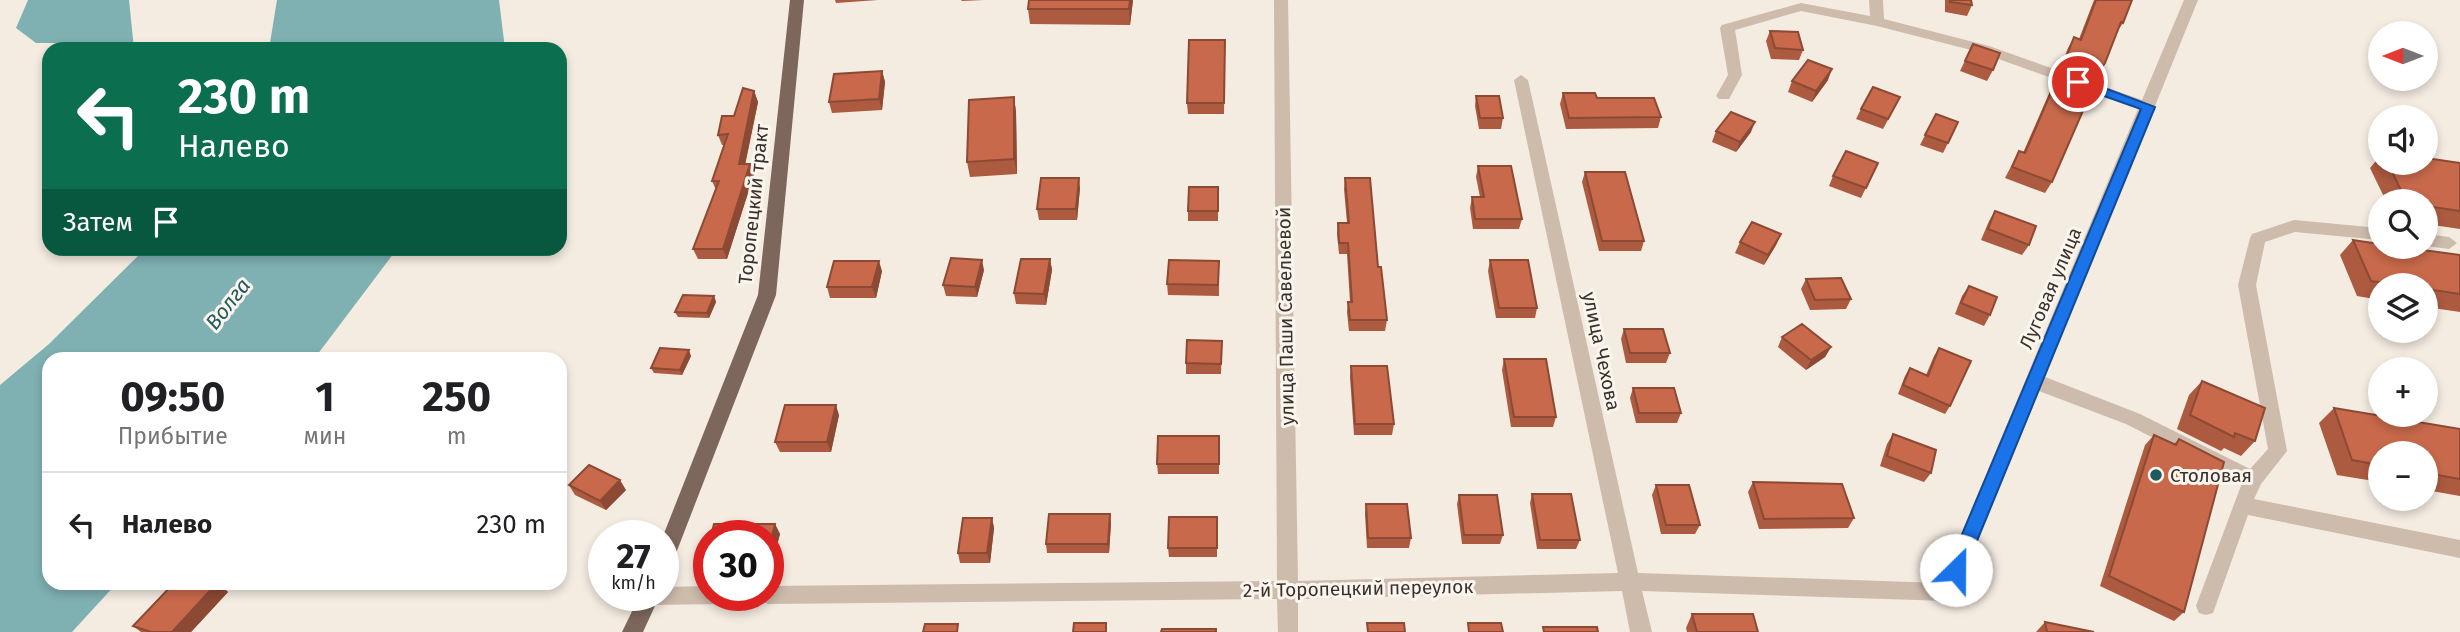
<!DOCTYPE html>
<html lang="ru">
<head>
<meta charset="utf-8">
<style>
	body { margin:0; font-family:"Fira Sans",sans-serif; background:#f6f6f6; color:#202124; height:100vh; display:flex; flex-direction:column; font-size:26px; white-space:nowrap }
	* { box-sizing:border-box; margin:0 }
	p { font-size:23px; color:#757577 }
	.icon { flex:none; width:38px; height:38px; fill:none; stroke:currentColor; stroke-width:2; stroke-linecap:round; stroke-linejoin:round }
	.map { position:relative; flex:1; overflow:hidden }
	.side { position:absolute; left:42px; top:352px; width:525px; height:238px; display:flex; flex-direction:column; background:#fff; border-radius:21px; box-shadow:0 4px 10px #0003 }
	.side>* { flex:none }
	.guide { position:absolute; left:42px; top:42px; width:525px; height:214px; border-radius:21px; box-shadow:0 4px 10px #0003; background:#0b6e4f; color:#fff; overflow:hidden }
	.needle { width:46px; rotate:270deg }
	.controls { position:absolute; left:2368px; top:21px; display:grid; gap:14px }
	.controls a { display:grid; place-items:center; width:70px; height:70px; border-radius:50%; background:#fff; box-shadow:0 4px 10px #0003; font-size:35px }
	.speed { position:absolute; left:588px; top:520px; display:flex; gap:14px; font-size:35px; font-weight:700; text-align:center }
	.speed>* { display:grid; place-content:center; width:91px; height:91px; border-radius:50%; background:#fff; box-shadow:0 4px 10px #0003; line-height:1 }
	.speed small { font-size:18px; font-weight:400 }
	.speed .limit { border:10px solid #d22; background:#fff; color:#111 }
	.pin { position:absolute; display:grid; place-items:center; width:60px; height:60px; color:#fff; margin:-30px; border:4px solid #fff; border-radius:50%; box-shadow:0 2px 7px #0007 }
	.me { position:absolute; width:77px; margin:-38px; rotate:23deg; stroke-linejoin:round; filter:drop-shadow(0 0 5px #0008) }
	.turn { display:flex; align-items:center; gap:24px; height:147px; padding:0 21px; font-size:32px }
	.turn .icon { width:91px; height:91px; stroke-width:2.5 }
	.turn b { display:block; font-size:49px; line-height:60px }
	.then { display:flex; align-items:center; height:66px; padding:0 21px; background:#0003; gap:14px; font-size:26px }
	.eta { display:flex; justify-content:space-evenly; align-items:center; height:119px; text-align:center }
	.eta b { font-size:42px; font-weight:700; line-height:49px }
	ul { padding:0; list-style:none }
	li { display:flex; align-items:center; gap:21px; height:105px; padding:0 21px; border-top:2px solid #e0e0e0 }
	li div { flex:1 }
	li b { display:block; font-size:26px }
	li em { font-style:normal }
	.map>svg:first-child { display:block }
</style>
</head>
<body>
<div class="map">
<svg width="2460" height="632" viewBox="0 0 2460 632">
	<rect width="100%" height="100%" fill="#f4ebe1"/>
	<!-- water -->
	<path fill="#7fb0b2" d="M28,0h101l5,49h-49l-2,-6h-47l-20,-15z
		M277,0h222l6,49h-236z
		M145,249h252l-83,110h-265v224h68l-45,49h-72v-247l49,-41z"/>
	<g fill="none" stroke-linecap="round" stroke-linejoin="round">
		<!-- minor -->
		<path fill="#cdbbac" fill-rule="evenodd" d="M1274,0h14l10,581 320,-8 -104,-493 7,-5 7,5 110,493 303,10 197,-474 -159,-57 -102,-26 -76,-15 -66,19 7,45 -13,24h-10l-3,-3 12,-21 -8,-47 2,-3 79,-22 69,13 -1,-16h14l1,19 105,27 153,54 42,-100h14l-153,377 95,37 110,55 18,-20 -30,-164 12,-47 2,-4 42,-14 86,8v12l-85,-8 -30,10 -9,43 31,166 -26,33 -7,15 206,41v18l-212,-43 -35,98 -7,2 -7,-2 -3,-7 46,-123 -116,-59 -87,-33 -82,201 -3,6 -7,3 -305,-10 10,41h-22l-8,-41 -324,8v33h-20l-1,-33 -509,5 -7,-3 -3,-6h10v-9l509,-5z
			M2426,234l23,3 8,6 -8,6 -23,-3z
			M709,586v9h22l-3,6 -7,3 -71,1 -7,-3 -3,-6 23,-1v-8z"/>
		<!-- major -->
		<path fill="#7d675c" fill-rule="evenodd" d="M790,0h14l-28,295 -103,266 -3,6 -7,3v-34l95,-241z
			M640,595h20l-17,37h-21z"/>
	</g>
	<!-- wall -->
	<path fill="#ac5a40" d="M835,0h43l-42,3z
		M961,0h23l-22,1z
		M1029,0h104l-3,25 -100,-1 -2,-15z
		M1945,0h26l1,5 -5,11 -22,-4z
		M2094,0h38l-9,23 -7,10 -17,41 -6,6 -33,-12 8,-20 6,-11 5,2z
		M1770,31l33,19 -4,10 -28,-1 -5,-18z
		M1225,40l-1,74h-36l-1,-11z
		M1973,44l20,26 -6,11 -27,-10z
		M882,71l3,11 -3,28 -50,3 -3,-11z
		M2060,71l-8,111 -7,11 -40,-15 14,-27 4,2 31,-71z
		M1828,80l-16,22 -24,-10 4,-11z
		M754,91l4,11 -13,62h5l4,10 -27,85h-29l-5,-10 23,-59 -4,-9 12,-36h-2l-4,-10z
		M1563,93l34,5 64,19 -3,11 -92,1 -6,-25z
		M1476,96l27,22 -2,11h-22l-4,-23z
		M1014,97l2,15 1,62 -47,3 -3,-15z
		M1895,107l-12,22 -27,-10 5,-10z
		M1936,114l12,29 -5,10 -23,-8z
		M1716,131l35,1 -15,20 -24,-10z
		M2380,156v7h80v66l-34,-5v-23h-40l-16,-33z
		M1878,163l-17,35 -32,-12 4,-10z
		M1478,166l44,53 -3,10h-46l-3,-21 2,-11h8l-4,-20z
		M1585,172l59,69 -3,10h-42l-17,-69z
		M1345,178l33,89 9,53 -2,11h-36l-2,-19 1,-10h2l-3,-48h-8l-2,-21 1,-10h9l-3,-34z
		M1218,187v34h-30v-10z
		M1080,188l-3,32h-38l-2,-11z
		M1995,211l34,34 -7,10 -41,-15 8,-19z
		M1781,234l-5,11 -12,20 -29,-12 5,-11z
		M2353,240l107,15v57l-34,-5v-22h-46v15l-23,-4 -17,-41z
		M1050,259l2,11 -6,35 -30,-1 -2,-11z
		M1490,260l47,48 -2,10h-39l-8,-47z
		M1219,261v35l-51,-1 -1,-11z
		M984,270l-7,27 -31,-1 -3,-11z
		M882,271l-6,27h-46l-3,-11z
		M1806,279l45,20 -5,10 -36,1 -9,-21z
		M1969,286l21,29 -6,11 -29,-12 7,-18z
		M714,296l2,6 -7,16 -31,-1 -3,-5z
		M1624,329l46,24 -4,10h-40l-5,-24z
		M1782,337l49,10 -6,10 -19,13 -28,-23z
		M1222,341l-1,33h-35v-11z
		M1939,348l11,58 -5,8 -47,-20 7,-18 5,-8 16,7 8,-19z
		M691,356l-9,19 -28,-2 -3,-5z
		M1504,359l52,58 -3,10h-42l-9,-57z
		M1351,366l43,58 -2,11h-38l-4,-58z
		M2202,381l53,60 -14,15 -17,-8 -3,3 -44,-22 12,-34z
		M1633,388l48,25 -4,10h-41l-6,-25z
		M2334,408l126,21v67l-34,-6v-37h-46v29l-43,-7 -18,-52z
		M839,415l-8,37h-51l-5,-10z
		M1893,434l38,39 -7,9 -44,-16 7,-22z
		M2154,435l20,9 5,-5 5,173 -10,9 -74,-35 45,-141z
		M1219,436v38h-61l-1,-10z
		M1753,482l101,36 -6,10 -89,1 -11,-37z
		M569,485l57,5 -20,20 -31,-15z
		M1656,485l44,40 -5,9h-34l-9,-39z
		M1532,494l48,46 -4,9h-39l-7,-46z
		M1459,495l44,40 -3,9h-38l-5,-40z
		M1366,504l45,34 -2,10h-42l-2,-34z
		M1217,517v40h-48l-1,-9z
		M992,518l2,10 -4,35h-30l-2,-10z
		M1111,523l-2,30h-62l-1,-9z
		M775,524l5,10 -8,30h-4v-28z
		M174,583h44l10,9 -37,40h-50l-8,-6z
		M1692,614l66,18h-71l-1,-4z
		M2045,622l49,10h-58z"/>
	<!-- shaded-wall -->
	<path fill="#8c4a34" d="M1130,0h3l-3,25 -1,-16z
		M1832,69l-4,11 -16,22 4,-11z
		M882,71l3,11 -3,28 -3,-11z
		M754,91l4,11 -15,73 -4,-11z
		M1014,97l2,15 1,62 -3,-15z
		M1755,122l-4,10 -15,20 4,-10z
		M750,164l4,10 -27,85 -4,-10z
		M1079,178l1,10 -3,32 -1,-11z
		M1781,234l-5,11 -12,20 4,-10z
		M1050,259l2,11 -6,35 -2,-11z
		M982,260l2,10 -7,27 -2,-10z
		M879,261l3,10 -6,27 -4,-11z
		M714,296l2,6 -7,16 -2,-5z
		M1831,347l-6,10 -19,13 5,-10z
		M689,350l2,6 -9,19 -2,-5z
		M836,405l3,10 -8,37 -4,-10z
		M620,480l6,10 -20,20 -6,-9z
		M1110,514l1,9 -2,30 -1,-9z
		M992,518l2,10 -4,35 -3,-10z
		M775,524l5,10 -8,30 -4,-8v-4z
		M217,583l11,9 -37,40h-19z"/>
	<!-- building -->
	<path fill="#c8694b" stroke="#8c4a34" stroke-width="2" d="M1029,0h101l-1,9h-101z
		M1950,0h21l1,5 -22,-3z
		M2096,0h36l-9,23 -2,-1 -16,41 -5,7 -34,-12 8,-21 7,3z
		M1770,31l28,1 5,18 -28,-2z
		M1189,40h36l-1,63h-37z
		M1973,44l27,9 -7,17 -28,-9z
		M1808,60l24,9 -16,22 -24,-10z
		M882,71l-3,28 -50,3 5,-28z
		M2060,71l35,12 -43,99 -40,-15 7,-16 6,2z
		M1873,87l27,10 -12,22 -27,-10z
		M743,88l11,3 -15,73h11l-27,85h-30l26,-68h-7l16,-47 -10,1 4,-19h12z
		M1563,93h32l2,5h57l7,19 -92,1z
		M1476,96h23l4,22h-23z
		M1014,97v62l-47,3 2,-62z
		M1731,112l24,10 -15,20 -24,-11z
		M1936,114l22,8 -10,21 -23,-8z
		M1846,151l32,12 -12,25 -33,-12z
		M2426,158l34,5v48l-34,-5v-5h-20l-18,-38h38z
		M1478,166h33l11,53h-47l-3,-22h12z
		M1585,172h40l19,69h-42z
		M1041,178h38l-3,31h-39z
		M1345,178h25l8,89h3l6,53h-37l-2,-18h4l-4,-59h-9l-1,-20h11z
		M1189,187h29v24h-30z
		M1995,211l41,15 -7,19 -41,-16z
		M1752,222l29,12 -13,21 -28,-13z
		M2353,240l27,4v3h21l59,8v39l-34,-5v-4h-27l-28,-4z
		M951,258l31,2 -7,27 -32,-2z
		M1021,259h29l-6,35 -30,-1z
		M1169,260l50,1 -1,24 -51,-1z
		M1490,260h38l9,48h-38z
		M834,261h45l-7,26h-45z
		M1841,278l10,21 -36,1 -9,-21z
		M1969,286l28,11 -7,18 -29,-12z
		M683,295l31,1 -7,17 -32,-1z
		M1802,324l29,23 -20,13 -29,-23z
		M1624,329h39l7,24h-40z
		M1187,340l35,1 -1,23 -35,-1z
		M660,348l29,2 -9,20 -29,-2z
		M1939,348l32,13 -21,45 -47,-21 7,-17 18,8z
		M1504,359h42l10,58h-42z
		M1351,366h36l7,58h-39z
		M2202,381l63,27 -10,33 -20,-8 -1,4 -44,-22z
		M1633,388h41l7,25h-42z
		M785,405h51l-9,37h-52z
		M2334,408l126,21v50l-34,-6v-20h-46v12l-28,-5z
		M1893,434l43,16 -5,23 -44,-17z
		M2154,435l22,10 3,-6 45,23 -40,150 -75,-36z
		M1158,436h61v28h-62z
		M589,465l31,15 -20,21 -31,-16z
		M1753,482l89,2 12,34 -90,1z
		M1656,485h33l11,40h-34z
		M1532,494h39l9,46h-40z
		M1459,495h38l6,40h-39z
		M1366,504h41l4,34h-43z
		M1049,514h61l-2,30h-62z
		M1169,517h48v31h-49z
		M963,518h29l-5,35h-29z
		M714,524h61l-7,28v-16h-57z
		M709,542v13h-4z
		M174,583h43l-45,49h-21l-18,-6z
		M1692,614h61l5,18h-61z
		M2045,622l49,10h-47z
		M1074,623h32v9h-33z
		M1367,623h37l1,9h-37z
		M1468,623h33l2,9h-34z
		M925,624h33l-1,8h-34z
		M1543,627h54l1,5h-54z
		M1162,629h54v3h-55z"/>
	<!-- route -->
	<path fill="#1a73e8" stroke="#114b97" stroke-width="2" d="M2078,78l77,29 -190,463 -2,5h-13l-3,-5 194,-461 -68,-24v-6z"/>
	<!-- markers -->
	<circle fill="#1f5a5e" stroke="#fbf5ee" stroke-width="2.5" cx="2156" cy="475" r="7"/>
	<g text-anchor="middle" stroke-width="6" stroke-linejoin="round" paint-order="stroke">
		<!-- street labels -->
		<g font-size="19" fill="#3b302b" stroke="#fbf5ee">
			<text transform="translate(753 204) rotate(-84)" y="7">Торопецкий тракт</text>
			<text transform="translate(2050 288) rotate(-67)" y="7">Луговая улица</text>
			<text transform="translate(1285 316) rotate(-91)" y="7">улица Паши Савельевой</text>
			<text transform="translate(1602 351) rotate(78)" y="7">улица Чехова</text>
			<text transform="translate(1358 588) rotate(-1)" y="7">2-й Торопецкий переулок</text>
		</g>
		<!-- poi labels -->
		<g font-size="19" fill="#3b302b" stroke="#fbf5ee" text-anchor="start">
			<text x="2170" y="482">Столовая</text>
		</g>
		<!-- water labels -->
		<g font-size="21" font-style="italic" fill="#1f5a5e" stroke="#fbf5ee">
			<text transform="translate(228 304) rotate(-52)" y="7">Волга</text>
		</g>
	</g>
</svg>
<div class="controls">
<a><svg class="needle" viewBox="-14 -14 28 28"><path d="M0-13l5 13h-10z" fill="#e53935"/><path d="M0 13l5-13h-10z" fill="#757577"/></svg></a>
<a><svg class="icon" aria-label="sound" viewBox="0 0 24 24"><path d="M4 9h4l5-4v14l-5-4H4zM17 9q2 3 0 6"/></svg></a>
<a><svg class="icon" aria-label="search" viewBox="0 0 24 24"><circle cx="10" cy="10" r="6"/><path d="M15 15l6 6"/></svg></a>
<a><svg class="icon" aria-label="layers" viewBox="0 0 24 24"><path d="M12 4l9 5-9 5-9-5zM3 14l9 5 9-5"/></svg></a>
<a>+</a>
<a>−</a>
</div>
<div class="speed"><div>27<small>km/h</small></div><div class="limit">30</div></div>
<div class="pin" style="left:2078px;top:82px;background:#d93025"><svg class="icon" aria-label="arrive" viewBox="0 0 24 24"><path d="M6 21V4h12l-3 4 3 4H6"/></svg></div>
<svg class="me" style="left:1956px;top:570px" viewBox="-20 -20 40 40"><circle r="19" fill="#fff"/><path d="M0-13L10 11 0 6-10 11z" fill="#1a73e8"/></svg>
<div class="guide">
<div class="turn"><svg class="icon" aria-label="left" viewBox="0 0 24 24"><path d="M17 20v-9H6M10 6l-5 5 5 5"/></svg><div><b>230 m</b>Налево</div></div>
<div class="then">Затем<svg class="icon" aria-label="arrive" viewBox="0 0 24 24"><path d="M6 21V4h12l-3 4 3 4H6"/></svg></div>
</div>
<section class="side">
<div class="eta">
<div><b>09:50</b><p>Прибытие</p></div>
<div><b>1</b><p>мин</p></div>
<div><b>250</b><p>m</p></div>
</div>
<ul>
<li><svg class="icon" aria-label="left" viewBox="0 0 24 24"><path d="M17 20v-9H6M10 6l-5 5 5 5"/></svg><div><b>Налево</b></div><em>230 m</em></li>
</ul>
</section>
</div>
</body>
</html>
